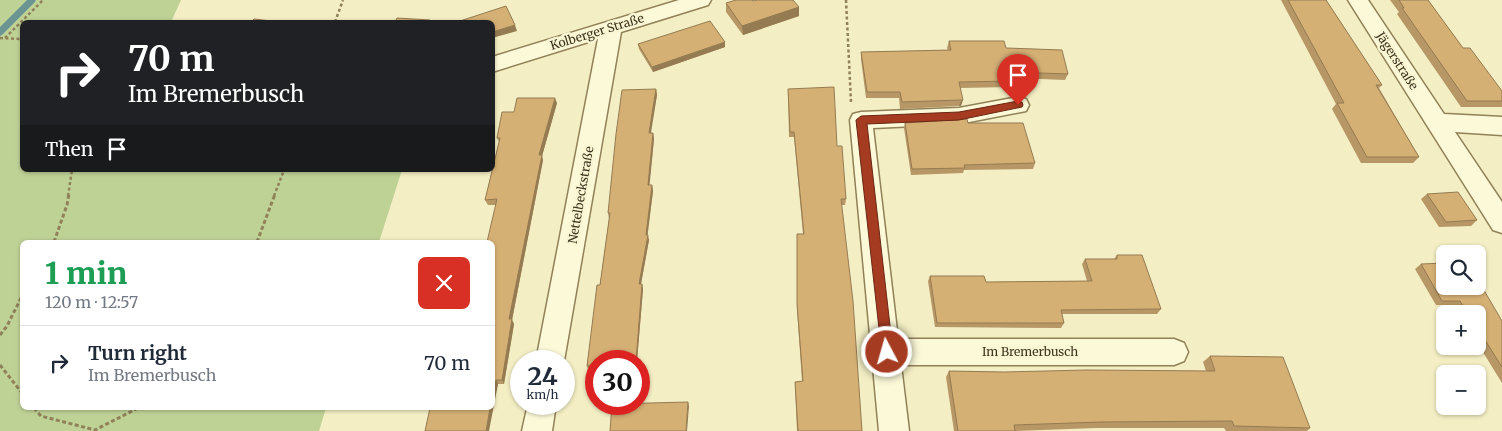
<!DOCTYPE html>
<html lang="en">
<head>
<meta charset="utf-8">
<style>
	body { margin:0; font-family:Merriweather,serif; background:#f6f6f7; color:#1f2937; height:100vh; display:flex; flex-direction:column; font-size:19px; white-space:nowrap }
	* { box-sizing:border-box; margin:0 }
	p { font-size:16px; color:#747a83 }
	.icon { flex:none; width:28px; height:28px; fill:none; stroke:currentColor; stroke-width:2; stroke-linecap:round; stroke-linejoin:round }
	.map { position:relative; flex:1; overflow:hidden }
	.details { position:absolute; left:20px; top:240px; width:475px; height:170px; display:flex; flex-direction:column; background:#fff; border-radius:8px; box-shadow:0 1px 4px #0004 }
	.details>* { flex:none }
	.top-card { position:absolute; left:20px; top:20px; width:475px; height:152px; border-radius:8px; box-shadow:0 1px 4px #0004; background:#202124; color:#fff; overflow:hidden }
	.controls { position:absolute; left:1436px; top:245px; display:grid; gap:10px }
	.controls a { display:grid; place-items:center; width:50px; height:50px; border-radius:8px; background:#fff; box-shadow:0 1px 4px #0004; font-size:25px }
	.speed { position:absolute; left:510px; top:350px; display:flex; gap:10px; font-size:25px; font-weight:700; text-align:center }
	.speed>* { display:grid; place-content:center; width:65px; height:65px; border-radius:50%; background:#fff; box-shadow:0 1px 4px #0004; line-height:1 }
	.speed small { font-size:12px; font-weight:400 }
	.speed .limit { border:8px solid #d22; background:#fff; color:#111 }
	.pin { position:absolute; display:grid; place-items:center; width:42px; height:42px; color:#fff; margin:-51px -21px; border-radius:50% 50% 50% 0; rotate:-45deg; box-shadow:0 0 5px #0007 }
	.pin .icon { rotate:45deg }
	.me { position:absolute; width:55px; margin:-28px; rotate:354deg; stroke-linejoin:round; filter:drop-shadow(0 0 4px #0008) }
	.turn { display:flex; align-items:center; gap:18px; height:105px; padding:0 25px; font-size:22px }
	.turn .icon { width:65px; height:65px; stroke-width:2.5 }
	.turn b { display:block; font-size:35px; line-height:42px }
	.then { display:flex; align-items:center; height:48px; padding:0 25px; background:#0003; gap:10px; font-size:19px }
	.round { display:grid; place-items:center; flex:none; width:52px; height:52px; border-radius:8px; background:#f6f6f7 }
	.head { display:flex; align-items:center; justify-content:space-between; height:85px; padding:0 25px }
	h1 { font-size:30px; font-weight:800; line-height:38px; color:#1e9e55 }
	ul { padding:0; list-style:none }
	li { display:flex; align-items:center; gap:15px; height:75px; padding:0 25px; border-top:1px solid #e0e1e3 }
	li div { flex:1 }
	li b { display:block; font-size:19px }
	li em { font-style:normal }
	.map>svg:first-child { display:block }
</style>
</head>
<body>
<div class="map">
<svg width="1502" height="431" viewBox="0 0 1502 431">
	<rect width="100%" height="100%" fill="#f3eec3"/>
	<!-- green -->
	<path fill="#bfd296" d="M0,0h181l-10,22h-149v148h380l-23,72h-357v166h304l-7,23h-319z"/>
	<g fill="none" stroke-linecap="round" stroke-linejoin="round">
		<!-- stream -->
		<path stroke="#6b9593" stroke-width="7" d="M0,32l32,-32"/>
		<!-- minor casing -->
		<g stroke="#908158" stroke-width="3">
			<path id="minor" d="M679,0h32l-3,5 -87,27 -57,329h-28l62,-322 -106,33v-15z
				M1348,0h20l76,114 58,3v18l-47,-3 47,70v31l-9,-3z
				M1018,97l8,2 3,6 -3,6 -67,13 -86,4 25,211h276l10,4 4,9 -4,9 -10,4h-273l8,66h-30l-29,-311 3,-6 8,-2 98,-4z
				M528,404h28l-4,27h-30z"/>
		</g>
		<!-- path-far1 -->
		<path stroke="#908158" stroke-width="2.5" stroke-dasharray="3 2.5" stroke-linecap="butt" d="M846,0l5,102
			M335,22l8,-22
			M0,38l22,1
			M5,38l38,-38
			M68,196l4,-26
			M274,196l10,-26"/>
		<!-- path -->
		<path stroke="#908158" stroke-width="3" stroke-dasharray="4 2.5" stroke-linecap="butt" d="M54,242l13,-37 2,-11
			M257,242l18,-48
			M0,335l7,-9 15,-30
			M0,365l22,28
			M34,408l7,8 54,14 43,-22"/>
		<!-- minor -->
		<use href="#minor" fill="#fcf9d8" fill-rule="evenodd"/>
	</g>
	<!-- wall -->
	<path fill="#b79765" d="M1281,0h45l56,85 -3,3 40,69 -6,6h-52l-29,-54 4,-5z
		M1390,0h38l35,48 39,43v16h-41l-64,-93 2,-2z
		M753,1l46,6v9l-56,19 -17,-23v-9z
		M949,41l57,7 62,26 -3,6 -51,-2v3l-2,6 -52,1 1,18h-2l-59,3 -1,-11h-33l-5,-39v-7l87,-2 -1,-2z
		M638,44l87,3 -72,25 -14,-23z
		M656,89l1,6 -7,38h3l1,6 -5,46h3l1,6 -6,44 2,5 -8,44h1l1,5 -6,72h-41v9h-8l-1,-4 13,-81 9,-66 -1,-6z
		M788,89l49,57 9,53 -1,6h-4l21,226h-65l-2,-45v-4l7,-1 -5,-72v-75h6l-9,-97h-5z
		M557,103l-15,53 1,4 -31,160 2,4 -10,60h-6l-6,24 4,-203h-8l-3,-5 14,-58 -2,-4 17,-26z
		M905,123h63l67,40 -2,6 -69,1 -1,3 -52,2 -7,-47z
		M1427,194l50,26 -6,6 -32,1 -18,-28z
		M1117,255l44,54 -4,5h-95l2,9 -3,5 -126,-1 -7,-46 2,-5 56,6 101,-1 -5,-17 3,-5h29z
		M1421,264l81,57v62l-24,-39v-30h-20l-5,-9h-17l-21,-36z
		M1210,356l100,72 -3,3h-81l-2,-3h-128l-81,3h-61l-8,-54 3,-6 55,1 202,-1 -3,-9z"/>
	<!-- shaded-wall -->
	<path fill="#957b52" d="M799,7v9l-56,19 -1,-9z
		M515,25l2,6 -25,7v-6z
		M725,42v5l-72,25 -1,-5z
		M656,89l1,6 -7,44 -1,-6z
		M555,98l2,5 -15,53 1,4 -31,160 2,4 -10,60 -2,-4 7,-61 30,-164z
		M961,100h2l-2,6h-2z
		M653,133l1,6 -5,52 -1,-6z
		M652,185l1,6 -6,49 -1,-5z
		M648,235l1,5 -9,49 -1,-5z
		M642,284l1,5 -6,72h-1z
		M496,380l2,4 -9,47h-3l4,-23h2v-12z
		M688,402l1,4 -2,25h-1z"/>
	<!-- building -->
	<path fill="#d5b075" stroke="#957b52" d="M736,0h16l1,1 4,-1h36l6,7 -57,19 -16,-23z
		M1288,0h38l56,85h-6l43,72h-52l-30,-54h7z
		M1399,0h29l35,48h7l32,43v10h-35l-65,-93h2z
		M506,6l9,19 -23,7v-10h-31l-1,-1z
		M397,18l33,2 -2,2h-33z
		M254,19l26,3h-29z
		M710,21l15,21 -73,25 -14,-23z
		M949,41h55l2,7 56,2 6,24 -56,-2 2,9 -55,1 4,18h-2l-59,2 -2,-10h-33l-6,-40 90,-2z
		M834,87l3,59h5l4,53h-5l12,102 9,130h-64l-3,-49 8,-1 -6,-77v-70h7l-10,-102h-4l-2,-43z
		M656,89l-7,44h4l-5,52h4l-6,50h2l-9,49h3l-6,77h-40v5h-9l10,-81h3l10,-72h-2l8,-79 6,-44z
		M517,98h38l-16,57h3l-33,164h3l-10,61h-6l-4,16v-154h-5l10,-43 -12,1 15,-62h-3l5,-26h12z
		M967,119l1,4h55l12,40 -71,2 1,3 -53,1 -7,-46z
		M1458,192l19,28 -31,2 -19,-28z
		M1117,255h25l19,54 -100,1 3,13h-127l-7,-47h54l2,6 106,-1 -7,-22h32z
		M1445,263v23h33v-6l24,41v46l-24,-38v-15h-10l-8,-13h-18l-21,-37z
		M1210,356l73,1 27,71 -76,-2 -2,-5 -131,1 -87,3 1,6h-57l-9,-60 55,1 82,-2 129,1z
		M688,402l-2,29h-76l2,-27z
		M430,408h60l-4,23h-61z"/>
	<!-- route -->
	<path fill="#a53b21" stroke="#6b2615" d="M1018,101l4,1 1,3 -1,2 -63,13 -92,4 26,228 -2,4 -4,2 -5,-2 -26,-236 5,-4 98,-4z"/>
	<g text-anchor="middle" stroke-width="5" stroke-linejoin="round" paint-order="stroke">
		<!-- street labels -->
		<g font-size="12" fill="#3e341d" stroke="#f9f6d4">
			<text transform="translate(597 32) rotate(-17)" y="4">Kolberger Straße</text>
			<text transform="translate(1397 61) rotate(57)" y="4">Jägerstraße</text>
			<text transform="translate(581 195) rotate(-80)" y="4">Nettelbeckstraße</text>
			<text x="1030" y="356">Im Bremerbusch</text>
		</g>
	</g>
</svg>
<div class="controls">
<a><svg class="icon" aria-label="search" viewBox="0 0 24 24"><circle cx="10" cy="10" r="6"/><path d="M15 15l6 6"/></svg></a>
<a>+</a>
<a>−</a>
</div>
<div class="speed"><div>24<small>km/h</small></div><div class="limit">30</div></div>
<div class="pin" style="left:1018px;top:105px;background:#d93025"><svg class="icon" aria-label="arrive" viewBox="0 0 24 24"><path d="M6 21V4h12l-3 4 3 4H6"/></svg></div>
<svg class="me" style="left:887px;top:352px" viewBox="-20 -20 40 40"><circle r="17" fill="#a53b21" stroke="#fff" stroke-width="3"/><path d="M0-11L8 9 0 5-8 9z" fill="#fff"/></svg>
<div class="top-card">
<div class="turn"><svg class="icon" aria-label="right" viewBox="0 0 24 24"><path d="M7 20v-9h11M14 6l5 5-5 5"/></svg><div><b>70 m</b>Im Bremerbusch</div></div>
<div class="then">Then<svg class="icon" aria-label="arrive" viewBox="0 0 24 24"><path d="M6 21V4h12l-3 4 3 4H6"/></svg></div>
</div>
<section class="details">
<div class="head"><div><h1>1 min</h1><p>120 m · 12:57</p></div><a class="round" style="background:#d93025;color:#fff"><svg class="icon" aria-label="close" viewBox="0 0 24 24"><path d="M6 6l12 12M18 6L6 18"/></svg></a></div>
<ul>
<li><svg class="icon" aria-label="right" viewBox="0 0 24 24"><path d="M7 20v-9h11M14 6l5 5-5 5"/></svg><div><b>Turn right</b><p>Im Bremerbusch</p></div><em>70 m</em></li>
</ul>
</section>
</div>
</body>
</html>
